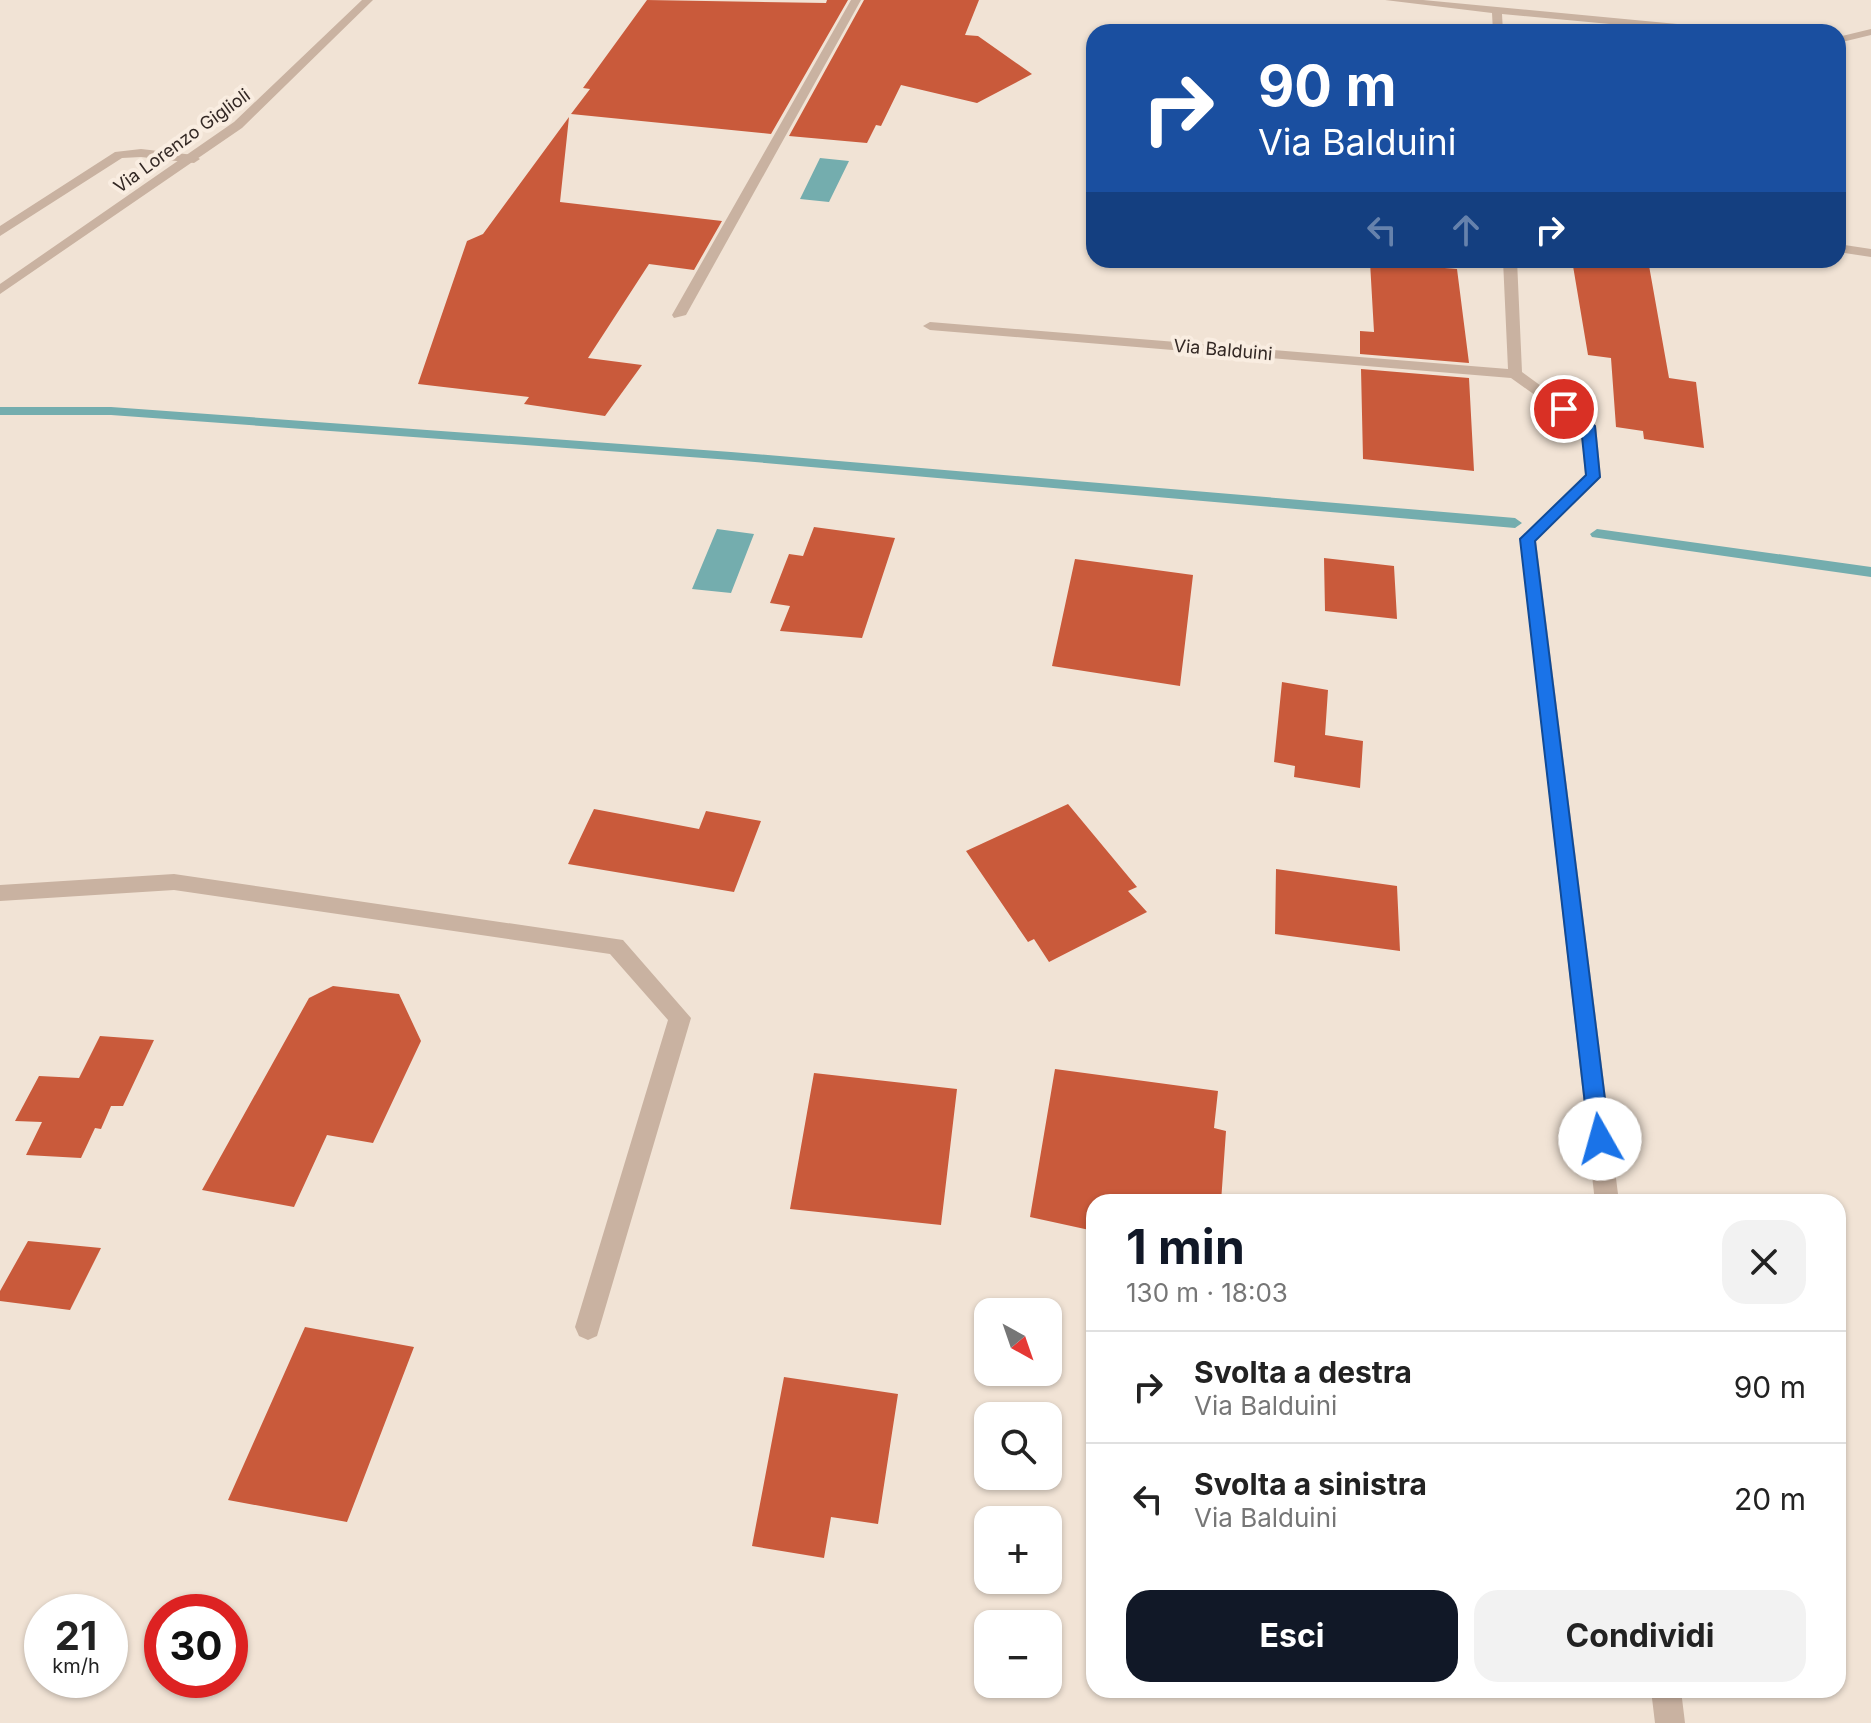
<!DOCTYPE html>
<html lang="it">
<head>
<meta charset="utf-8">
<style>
	body { margin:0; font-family:Inter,sans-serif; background:#f2f2f2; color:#222; height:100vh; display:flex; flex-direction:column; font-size:30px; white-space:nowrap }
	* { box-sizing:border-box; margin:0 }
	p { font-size:26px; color:#767676 }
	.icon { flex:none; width:44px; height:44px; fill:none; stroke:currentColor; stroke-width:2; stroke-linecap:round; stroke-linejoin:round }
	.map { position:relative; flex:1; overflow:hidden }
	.side { position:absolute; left:1086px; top:1194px; width:760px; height:504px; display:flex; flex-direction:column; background:#fff; border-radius:24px; box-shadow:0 2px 6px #0004 }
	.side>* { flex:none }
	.guide { position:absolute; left:1086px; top:24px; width:760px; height:244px; border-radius:24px; box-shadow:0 2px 6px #0004; background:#1a4fa0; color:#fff; overflow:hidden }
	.needle { width:52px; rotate:140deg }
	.tools { position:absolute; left:974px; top:1298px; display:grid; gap:16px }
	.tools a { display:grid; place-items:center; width:88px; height:88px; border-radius:16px; background:#fff; box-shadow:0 2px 6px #0004; font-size:40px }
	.speed { position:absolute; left:24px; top:1594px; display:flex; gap:16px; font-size:40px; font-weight:700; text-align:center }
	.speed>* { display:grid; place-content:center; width:104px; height:104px; border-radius:50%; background:#fff; box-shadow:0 2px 6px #0004; line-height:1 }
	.speed small { font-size:20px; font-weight:400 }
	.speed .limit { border:12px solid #d22; background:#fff; color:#111 }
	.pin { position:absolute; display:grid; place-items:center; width:68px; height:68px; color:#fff; margin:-34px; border:4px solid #fff; border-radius:50%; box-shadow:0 2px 8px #0007 }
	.me { position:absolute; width:88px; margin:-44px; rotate:353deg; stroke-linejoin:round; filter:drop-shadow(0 0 6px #0008) }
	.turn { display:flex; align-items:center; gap:28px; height:168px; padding:0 40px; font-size:36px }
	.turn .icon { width:104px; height:104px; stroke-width:2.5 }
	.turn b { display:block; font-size:56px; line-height:68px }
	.lanes { display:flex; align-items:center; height:76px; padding:0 40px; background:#0003; justify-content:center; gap:40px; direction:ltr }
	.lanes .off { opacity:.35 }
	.round { display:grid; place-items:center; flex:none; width:84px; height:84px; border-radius:24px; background:#f2f2f2 }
	.summary { display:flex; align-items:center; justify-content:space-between; height:136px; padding:0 40px }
	h1 { font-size:48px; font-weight:700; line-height:60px; color:#111827 }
	.action { display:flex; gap:16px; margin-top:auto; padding:16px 40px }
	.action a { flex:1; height:92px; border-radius:24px; background:#111827; color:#fff; font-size:32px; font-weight:700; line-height:92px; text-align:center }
	.action a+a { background:#f2f2f2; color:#222 }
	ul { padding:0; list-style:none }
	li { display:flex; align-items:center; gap:24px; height:112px; padding:0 40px; border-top:2px solid #e0e0e0 }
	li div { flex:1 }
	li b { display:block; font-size:30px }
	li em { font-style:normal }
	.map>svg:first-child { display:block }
</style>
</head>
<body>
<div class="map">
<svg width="1871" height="1723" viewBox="0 0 1871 1723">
	<rect width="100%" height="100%" fill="#f1e3d5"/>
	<!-- water -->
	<path fill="#74adae" d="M820,158l29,3 -20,41 -29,-3z
		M717,529l37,5 -23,59 -39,-4z"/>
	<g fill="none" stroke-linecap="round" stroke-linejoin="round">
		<!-- stream -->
		<path fill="#74adae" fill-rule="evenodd" d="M0,407h111l620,45 784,66 7,5 -7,5 -784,-68 -620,-45h-111z
			M1597,529l274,38v10l-279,-40 -2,-3z"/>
	</g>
	<!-- building -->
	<path fill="#c95a3b" d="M647,0l179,3 1,-3h21l-77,134 -200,-20 19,-25 -7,-1z
		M864,0h115l-14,35 13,1 54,38 -55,29 -76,-18 -20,41 -5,-1 -9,18 -78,-7z
		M569,117l-9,85 162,19 -28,49 -45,-6 -61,94 54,7 -37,51 -81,-12 5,-7 -111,-13 49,-143 16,-7z
		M1572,260h76l21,118 27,4 8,66 -60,-9 -1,-8 -27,-4 -5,-69 -23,-3z
		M1370,262l87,7 12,94 -109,-9v-23l14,1z
		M1361,369l108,9 5,93 -111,-12z
		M814,527l81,11 -33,100 -82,-7 10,-25 -20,-3 19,-49 14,2z
		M1324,558l70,8 3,53 -72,-8z
		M1075,559l118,16 -13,111 -128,-20z
		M1282,682l46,8 -3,45 38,6 -3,47 -66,-11 1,-11 -21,-4z
		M1068,804l69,83 -9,4 19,21 -98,50 -15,-23 -6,3 -62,-91z
		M594,809l105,20 7,-18 55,10 -27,71 -166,-28z
		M1276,869l121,17 3,65 -125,-17z
		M333,986l66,8 22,47 -48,102 -46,-8 -33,72 -92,-17 107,-192z
		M100,1036l54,4 -31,66h-12l-10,23 -6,-1 -14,30 -55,-3 16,-33 -27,-1 24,-45 40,2z
		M1055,1069l163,22 -4,37 12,3 -5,71h-127v29l-64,-14z
		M814,1073l143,16 -16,136 -151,-16z
		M28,1241l73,7 -31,62 -70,-9v-10z
		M305,1327l109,20 -67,175 -119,-22z
		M784,1377l114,17 -20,130 -47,-7 -7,41 -72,-12z"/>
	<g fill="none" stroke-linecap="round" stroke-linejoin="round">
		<!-- lane -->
		<path fill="#c9b2a1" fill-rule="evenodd" d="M141,149l53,6 6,4 -6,4 -53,-6 -19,1 -122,78v-10l115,-74z"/>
		<!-- street -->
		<path fill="#c9b2a1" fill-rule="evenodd" d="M362,0h11l-131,128 -242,166v-10l234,-162z
			M851,0h10l-175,315 -12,3 -2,-3z
			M1385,0h38l307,29 5,3h-39l-194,-18 1,18h-10l-1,-19z
			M1871,29v6l-33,8v-6z
			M1838,244l33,5v8l-33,-5z
			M1503,260h14l5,112 74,54 5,51 -65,63 83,662h-24l-75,-663 65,-63 -4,-48 -70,-50 -581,-48 -7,-4 7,-4 578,47z
			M174,874l449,66 68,78 -94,318 -9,4 -9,-4 -4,-9 93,-307 -58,-66 -436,-64 -174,11v-16z
			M1651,1690h30l4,33h-30z"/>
	</g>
	<!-- route -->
	<path fill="#1a73e8" stroke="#114b97" stroke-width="2" d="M1559,406h10l26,20 5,51 -65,64 75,598 -3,7 -7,3 -8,-3 -3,-7 -69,-600 66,-64 -5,-48 -22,-15z"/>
	<g text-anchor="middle" stroke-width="8" stroke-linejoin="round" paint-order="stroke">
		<!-- far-street labels -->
		<g font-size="18" fill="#332824" stroke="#f9ede1">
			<text transform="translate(182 141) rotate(-36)" y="6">Via Lorenzo Giglioli</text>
			<text transform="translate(1223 350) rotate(5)" y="6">Via Balduini</text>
		</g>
	</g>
</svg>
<div class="tools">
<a><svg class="needle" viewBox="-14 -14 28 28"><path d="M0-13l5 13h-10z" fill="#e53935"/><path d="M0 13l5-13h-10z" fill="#767676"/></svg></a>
<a><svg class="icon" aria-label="search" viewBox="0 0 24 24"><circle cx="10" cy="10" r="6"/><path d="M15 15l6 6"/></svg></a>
<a>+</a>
<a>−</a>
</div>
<div class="speed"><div>21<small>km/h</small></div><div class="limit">30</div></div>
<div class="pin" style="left:1564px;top:409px;background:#d93025"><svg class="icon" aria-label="arrive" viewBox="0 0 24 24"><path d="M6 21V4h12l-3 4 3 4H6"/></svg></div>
<svg class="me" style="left:1600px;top:1139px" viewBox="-20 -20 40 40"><circle r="19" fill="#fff"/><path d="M0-13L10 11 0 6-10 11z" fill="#1a73e8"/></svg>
<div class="guide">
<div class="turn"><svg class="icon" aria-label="right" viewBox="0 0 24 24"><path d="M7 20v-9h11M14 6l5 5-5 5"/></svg><div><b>90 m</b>Via Balduini</div></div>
<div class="lanes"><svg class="icon off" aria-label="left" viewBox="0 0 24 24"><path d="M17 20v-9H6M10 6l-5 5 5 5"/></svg><svg class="icon off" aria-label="ahead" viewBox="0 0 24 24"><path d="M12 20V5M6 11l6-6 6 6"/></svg><svg class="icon" aria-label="right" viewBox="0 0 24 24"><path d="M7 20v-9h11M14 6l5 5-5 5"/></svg></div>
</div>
<section class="side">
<div class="summary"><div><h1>1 min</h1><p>130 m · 18:03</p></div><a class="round"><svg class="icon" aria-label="close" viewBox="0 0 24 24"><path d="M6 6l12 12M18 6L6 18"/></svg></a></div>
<ul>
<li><svg class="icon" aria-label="right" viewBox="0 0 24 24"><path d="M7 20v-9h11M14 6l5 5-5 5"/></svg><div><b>Svolta a destra</b><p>Via Balduini</p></div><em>90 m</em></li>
<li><svg class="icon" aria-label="left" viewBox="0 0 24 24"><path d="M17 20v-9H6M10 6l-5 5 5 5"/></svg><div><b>Svolta a sinistra</b><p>Via Balduini</p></div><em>20 m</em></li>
</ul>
<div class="action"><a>Esci</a><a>Condividi</a></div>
</section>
</div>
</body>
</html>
